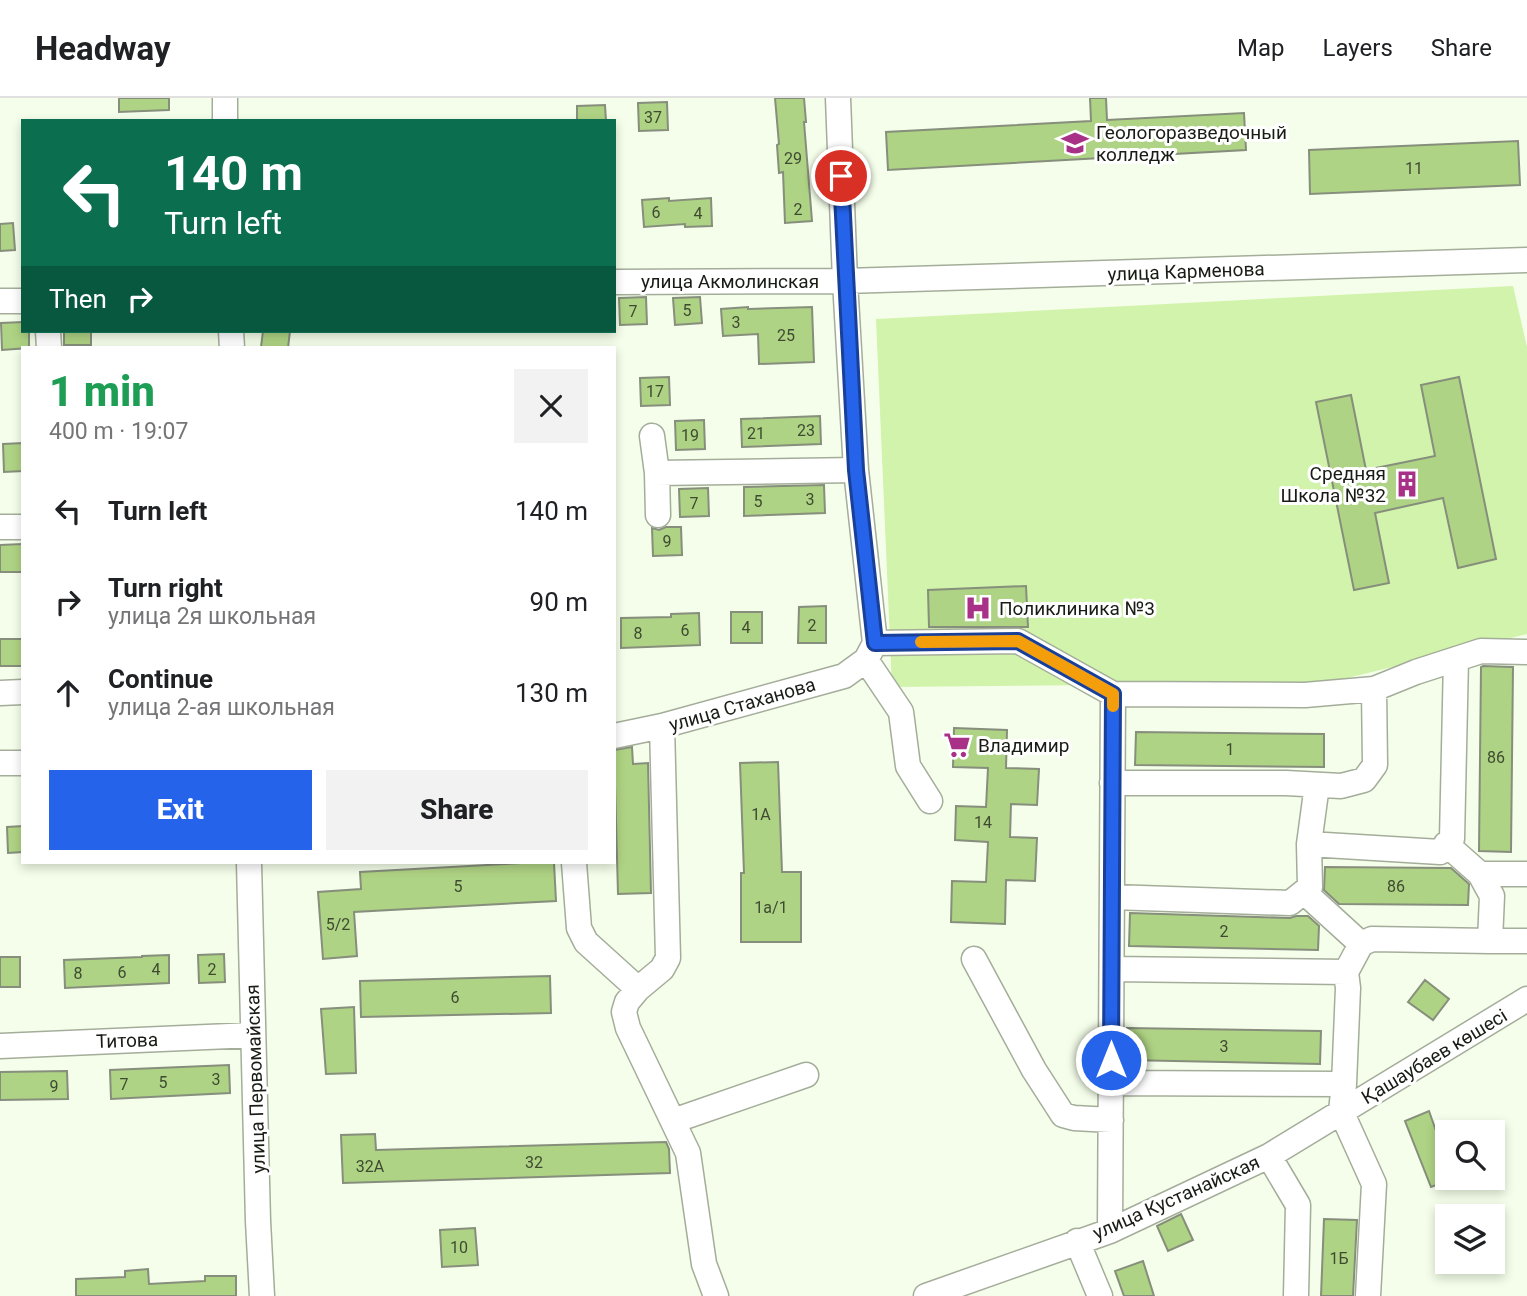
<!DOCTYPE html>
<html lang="en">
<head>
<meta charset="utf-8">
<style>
	body { margin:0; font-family:Roboto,sans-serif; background:#f2f2f2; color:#202124; height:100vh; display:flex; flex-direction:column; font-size:26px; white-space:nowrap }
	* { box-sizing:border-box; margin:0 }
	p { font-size:23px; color:#757577 }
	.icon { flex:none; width:38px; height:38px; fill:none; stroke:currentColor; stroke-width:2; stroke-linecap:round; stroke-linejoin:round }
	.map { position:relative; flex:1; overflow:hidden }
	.drawer { position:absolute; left:21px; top:248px; width:595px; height:518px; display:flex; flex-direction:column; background:#fff; border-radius:0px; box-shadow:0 4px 10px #0003 }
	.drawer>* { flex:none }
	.banner { position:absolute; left:21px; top:21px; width:595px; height:214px; border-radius:0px; box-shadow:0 4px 10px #0003; background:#0b6e4f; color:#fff; overflow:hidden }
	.tools { position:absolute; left:1435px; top:1022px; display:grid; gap:14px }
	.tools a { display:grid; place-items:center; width:70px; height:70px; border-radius:0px; background:#fff; box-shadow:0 4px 10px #0003; font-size:35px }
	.pin { position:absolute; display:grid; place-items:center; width:60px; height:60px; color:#fff; margin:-30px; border:4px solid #fff; border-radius:50%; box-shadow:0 2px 7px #0007 }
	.me { position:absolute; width:77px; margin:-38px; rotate:0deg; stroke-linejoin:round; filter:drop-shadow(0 0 5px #0008) }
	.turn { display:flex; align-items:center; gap:24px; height:147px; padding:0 28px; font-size:32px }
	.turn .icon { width:91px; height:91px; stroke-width:2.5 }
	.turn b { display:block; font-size:49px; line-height:60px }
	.then { display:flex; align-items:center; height:66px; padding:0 28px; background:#0003; gap:14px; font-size:26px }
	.round { display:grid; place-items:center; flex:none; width:74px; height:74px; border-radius:0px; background:#f2f2f2 }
	.head { display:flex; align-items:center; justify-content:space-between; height:119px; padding:0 28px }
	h1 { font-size:42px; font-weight:800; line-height:52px; color:#1e9e55 }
	.cta { display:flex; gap:14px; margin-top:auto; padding:14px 28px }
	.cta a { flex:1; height:80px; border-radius:0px; background:#2563eb; color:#fff; font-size:28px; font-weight:800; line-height:80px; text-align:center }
	.cta a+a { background:#f2f2f2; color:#202124 }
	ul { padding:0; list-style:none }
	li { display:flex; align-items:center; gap:21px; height:91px; padding:0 28px }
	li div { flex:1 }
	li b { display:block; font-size:26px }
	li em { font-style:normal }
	header { display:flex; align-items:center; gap:42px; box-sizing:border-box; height:98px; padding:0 35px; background:#fff; border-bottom:2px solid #e0e0e0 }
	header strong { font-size:33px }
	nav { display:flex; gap:38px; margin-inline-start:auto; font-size:24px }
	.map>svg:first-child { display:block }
</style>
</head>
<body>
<header>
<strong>Headway</strong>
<nav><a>Map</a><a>Layers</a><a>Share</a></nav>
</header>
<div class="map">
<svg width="1527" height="1198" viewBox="0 0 1527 1198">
	<rect width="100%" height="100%" fill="#f5feea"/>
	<!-- green -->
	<path fill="#d2f3ab" d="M1513,188l14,61v287l-200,49 -435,4 -16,-368z"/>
	<!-- building -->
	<path fill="#afd384" stroke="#868e7c" stroke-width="2" d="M119,0h50v12l-50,2z
		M775,0h29l2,24h-2l8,99 -27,2 -2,-51 -4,1 -2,-28 2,-1z
		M1090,0h16l1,22 137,-7 2,37 -358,20 -2,-38 205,-11z
		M667,4l1,28 -29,1 -1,-28z
		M605,7l1,16h-29v-15z
		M1518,43l2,44 -210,9 -1,-44z
		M669,100v3l42,-3 1,28 -27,1v-3l-41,3 -2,-27z
		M13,125l2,27 -15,1v-27z
		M646,199l1,27 -27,1 -1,-27z
		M700,199l2,26 -27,2 -2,-27z
		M748,209v2l64,-2 2,55 -55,2 -1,-30 -35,2 -2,-27z
		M23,224v9h6v17l-27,2 -1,-27z
		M64,233h27v14h-27z
		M263,233h27l-2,17 -27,-1z
		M669,279l1,28 -29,1 -1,-28z
		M1459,279l37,182 -38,9 -15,-70 -68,15 14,70 -35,7 -38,-188 35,-7 15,75 69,-14 -14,-71z
		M820,318l1,28 -79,3 -1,-28z
		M704,322l1,29 -29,1 -1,-29z
		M23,345v28l-19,1 -1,-28z
		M824,387l1,28 -81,3v-29z
		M708,390l1,28 -29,1 -1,-28z
		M666,429h15l1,28 -29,1 -1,-28 7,2z
		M22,446l1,28h-23v-27z
		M1026,488l2,41h-99l-1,-37z
		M826,508v37h-28l1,-36z
		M731,514h31v31h-31z
		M699,515l1,32 -79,3v-30l50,-1v-3z
		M0,541h22l1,27h-23z
		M1483,568l30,1 -2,185 -32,-1 2,-184z
		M954,630l53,2 -1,38 33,1 -2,36 -26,-1 -1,33 27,1 -2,43 -29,-1 -1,44 -54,-2 1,-41 34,1 2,-40 -33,-2 1,-34 30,1 2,-39 -35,-1z
		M1136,634l188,2v33l-189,-2z
		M632,649l1,17 15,-1 3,130 -33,1 -4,-144z
		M778,664l4,110h19v70h-60v-69h3l-4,-110z
		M23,728v26l-15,1 -1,-26z
		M522,765h32l2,38 -202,11 3,44 -34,3 -5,-67 43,-3 -1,-17z
		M1325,769l126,1 18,16 -1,21 -129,-1 -15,-14z
		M1130,815l160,5 6,-2h12l11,10 -1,24 -189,-4z
		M224,856l1,28 -26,1 -1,-28z
		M169,857v28l-104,5 -1,-28 78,-3v-1z
		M0,859h20v30h-20z
		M550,878l1,37 -190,4 -1,-36z
		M1425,882l24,19 -16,21 -25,-18z
		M354,909l2,66 -30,1 -5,-65z
		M1127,930l194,3 -1,33 -194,-4z
		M229,967l1,28 -119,6 -1,-29z
		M67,973l1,28 -68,1v-28z
		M1429,1013l18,51v19l-16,6 -26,-66z
		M375,1036l1,16 290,-8 3,7 1,24 -327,10 -2,-48z
		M1181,1116l12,26 -25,11 -11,-25z
		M1324,1121l33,1 -4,76h-32z
		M475,1130l3,37 -36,2 -2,-37z
		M1143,1163l11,35h-30l-9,-25z
		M148,1171l1,15 56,-3v-5h31v20h-160v-17l49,-2v-6z"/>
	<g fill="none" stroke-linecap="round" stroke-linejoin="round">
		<!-- minor casing -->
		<g stroke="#a4ad9a" stroke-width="27">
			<path id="minor" d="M225,0v23
				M614,184l231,-1 682,-21
				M0,203h23
				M48,233l1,17
				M231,233l1,17
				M652,338l5,37 199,-3
				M657,375l1,42
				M0,429h23
				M875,545l143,-2 95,53 192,1 69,-6 42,-17 65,-21 46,1
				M866,562l35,52 7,54 22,35
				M0,595l23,-1
				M662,628l6,232 -6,11 -24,20 -11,13 -3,10 4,16 60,125 16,111 12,32
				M614,638l48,-10 182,-50 22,-16 9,-17 -19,-173 -11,-189 -7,-183
				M0,665h23
				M1112,685h174l55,3 23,-6 11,-15 -1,-76
				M1309,746l8,-59
				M1446,746l34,30h47
				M249,765l9,358 4,75
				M574,765l5,65 7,14 52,47
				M1480,776l12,22 -2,45h37
				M1304,794l57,52
				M1112,799l178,6 20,-16 -1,-43 131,8 12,-13 4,-180
				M974,861l60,111 29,45 11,3 37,2
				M1112,871l234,3
				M0,948l253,-11
				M1111,985l233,1
				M673,1023l133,-46
				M1269,1058l29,49 -2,91
				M1110,1133l3,-537
				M1077,1143l23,55
				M926,1198l184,-65 159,-75 258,-157
				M1368,1198l6,-112 -33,-73 3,-27 4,-96 -2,-16 15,-28 11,-5 118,2"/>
		</g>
		<!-- minor -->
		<use href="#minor" stroke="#fff" stroke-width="24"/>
	</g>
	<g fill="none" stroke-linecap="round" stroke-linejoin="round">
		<!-- route casing -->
		<g stroke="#184099" stroke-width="18">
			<path id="route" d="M841,78l15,294 19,173 143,-2 95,53 -2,366"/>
		</g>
		<!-- route -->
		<use href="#route" stroke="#2563eb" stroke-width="12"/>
		<!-- slow -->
		<path stroke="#f59e0b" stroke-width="12" d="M921,544l97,-1 95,53v12"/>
	</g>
	<!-- icons -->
	<defs>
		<g id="university-bare" transform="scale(2.1)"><path d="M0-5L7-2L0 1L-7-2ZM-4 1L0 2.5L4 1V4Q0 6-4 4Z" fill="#a83086" stroke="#fff" stroke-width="2.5" paint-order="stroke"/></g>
		<g id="building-bare" transform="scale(2.1)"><path d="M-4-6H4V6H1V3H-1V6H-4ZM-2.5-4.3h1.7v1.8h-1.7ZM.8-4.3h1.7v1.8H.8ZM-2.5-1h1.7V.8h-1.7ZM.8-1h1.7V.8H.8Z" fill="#a83086" stroke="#fff" stroke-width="2.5" paint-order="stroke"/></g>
		<g id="hospital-bare" transform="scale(2.1)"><path d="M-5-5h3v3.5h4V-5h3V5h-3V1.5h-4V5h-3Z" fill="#a83086" stroke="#fff" stroke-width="2.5" paint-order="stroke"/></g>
		<g id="supermarket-bare" transform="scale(2.1)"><path d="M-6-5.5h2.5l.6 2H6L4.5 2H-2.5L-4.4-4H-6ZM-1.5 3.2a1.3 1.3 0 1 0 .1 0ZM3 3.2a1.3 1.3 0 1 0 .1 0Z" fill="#a83086" stroke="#fff" stroke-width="2.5" paint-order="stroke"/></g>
	</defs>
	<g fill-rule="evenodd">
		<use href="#university-bare" x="1075" y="45"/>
		<use href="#building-bare" x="1407" y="386"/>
		<use href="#hospital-bare" x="978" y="510"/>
		<use href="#supermarket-bare" x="957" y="647"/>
	</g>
	<g text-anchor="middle" stroke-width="6" stroke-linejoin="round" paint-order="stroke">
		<!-- number labels -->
		<g font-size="16" fill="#3e4a31">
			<text x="653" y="25">37</text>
			<text x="793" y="66">29</text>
			<text x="1414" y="76">11</text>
			<text x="798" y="117">2</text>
			<text x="656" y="120">6</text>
			<text x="698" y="121">4</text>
			<text x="687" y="218">5</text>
			<text x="633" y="219">7</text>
			<text x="736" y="230">3</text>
			<text x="786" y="243">25</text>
			<text x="655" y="299">17</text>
			<text x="806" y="338">23</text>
			<text x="756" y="341">21</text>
			<text x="690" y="343">19</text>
			<text x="810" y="407">3</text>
			<text x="758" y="409">5</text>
			<text x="694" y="411">7</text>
			<text x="667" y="449">9</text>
			<text x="812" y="533">2</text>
			<text x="746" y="535">4</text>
			<text x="685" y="538">6</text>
			<text x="638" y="541">8</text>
			<text x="1230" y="657">1</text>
			<text x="1496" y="665">86</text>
			<text x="761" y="722">1А</text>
			<text x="983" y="730">14</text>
			<text x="458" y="794">5</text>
			<text x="1396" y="794">86</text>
			<text x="771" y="815">1а/1</text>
			<text x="338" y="832">5/2</text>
			<text x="1224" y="839">2</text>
			<text x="156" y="877">4</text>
			<text x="212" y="877">2</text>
			<text x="122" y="880">6</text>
			<text x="78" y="881">8</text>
			<text x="455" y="905">6</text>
			<text x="1224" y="954">3</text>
			<text x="216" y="987">3</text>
			<text x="163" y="990">5</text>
			<text x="124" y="992">7</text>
			<text x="54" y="994">9</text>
			<text x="534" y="1070">32</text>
			<text x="370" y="1074">32А</text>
			<text x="459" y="1155">10</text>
			<text x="1339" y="1166">1Б</text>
		</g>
		<!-- poi labels -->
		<g font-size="19" fill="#191c15" stroke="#fff" text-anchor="start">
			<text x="1096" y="41">Геологоразведочный<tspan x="1096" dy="22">колледж</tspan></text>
			<text x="1386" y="382" text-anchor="end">Средняя<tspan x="1386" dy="22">Школа №32</tspan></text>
			<text x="999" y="517">Поликлиника №3</text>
			<text x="978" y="654">Владимир</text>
		</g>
		<!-- street labels -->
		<g font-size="19" fill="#191c15" stroke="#fff">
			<text transform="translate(1186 173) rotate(-2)" y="7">улица Карменова</text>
			<text x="730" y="190">улица Акмолинская</text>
			<text transform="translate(742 606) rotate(-16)" y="7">улица Стаханова</text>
			<text transform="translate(127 942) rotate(-2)" y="7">Титова</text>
			<text transform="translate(1434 958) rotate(-31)" y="7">Қашаубаев көшесі</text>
			<text transform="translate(255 981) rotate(-92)" y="7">улица Первомайская</text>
			<text transform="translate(1176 1099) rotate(-24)" y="7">улица Кустанайская</text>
		</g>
	</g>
</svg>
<div class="tools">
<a><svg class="icon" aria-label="search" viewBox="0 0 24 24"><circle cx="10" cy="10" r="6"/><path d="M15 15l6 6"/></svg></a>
<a><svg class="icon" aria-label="layers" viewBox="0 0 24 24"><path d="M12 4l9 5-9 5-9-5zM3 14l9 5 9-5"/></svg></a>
</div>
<div class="pin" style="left:841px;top:78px;background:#d93025"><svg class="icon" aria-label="arrive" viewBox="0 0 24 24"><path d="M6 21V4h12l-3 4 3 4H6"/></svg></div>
<svg class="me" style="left:1111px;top:962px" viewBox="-20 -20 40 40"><circle r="17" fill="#2563eb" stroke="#fff" stroke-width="3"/><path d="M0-11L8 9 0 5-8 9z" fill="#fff"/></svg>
<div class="banner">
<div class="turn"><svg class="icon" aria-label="left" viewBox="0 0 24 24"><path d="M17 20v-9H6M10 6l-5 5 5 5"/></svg><div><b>140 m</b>Turn left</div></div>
<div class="then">Then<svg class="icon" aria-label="right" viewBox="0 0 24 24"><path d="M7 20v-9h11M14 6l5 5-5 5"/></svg></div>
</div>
<section class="drawer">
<div class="head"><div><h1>1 min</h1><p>400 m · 19:07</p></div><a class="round"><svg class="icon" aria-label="close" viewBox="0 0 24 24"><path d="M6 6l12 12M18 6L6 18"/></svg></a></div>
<ul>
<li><svg class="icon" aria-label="left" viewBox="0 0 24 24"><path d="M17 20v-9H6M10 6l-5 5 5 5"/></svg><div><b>Turn left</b></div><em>140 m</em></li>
<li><svg class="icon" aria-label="right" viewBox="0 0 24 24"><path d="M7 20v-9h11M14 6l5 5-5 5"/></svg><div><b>Turn right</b><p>улица 2я школьная</p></div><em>90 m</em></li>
<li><svg class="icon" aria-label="ahead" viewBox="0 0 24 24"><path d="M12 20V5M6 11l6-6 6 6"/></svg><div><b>Continue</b><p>улица 2-ая школьная</p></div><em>130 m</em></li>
</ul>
<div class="cta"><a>Exit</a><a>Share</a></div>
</section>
</div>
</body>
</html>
